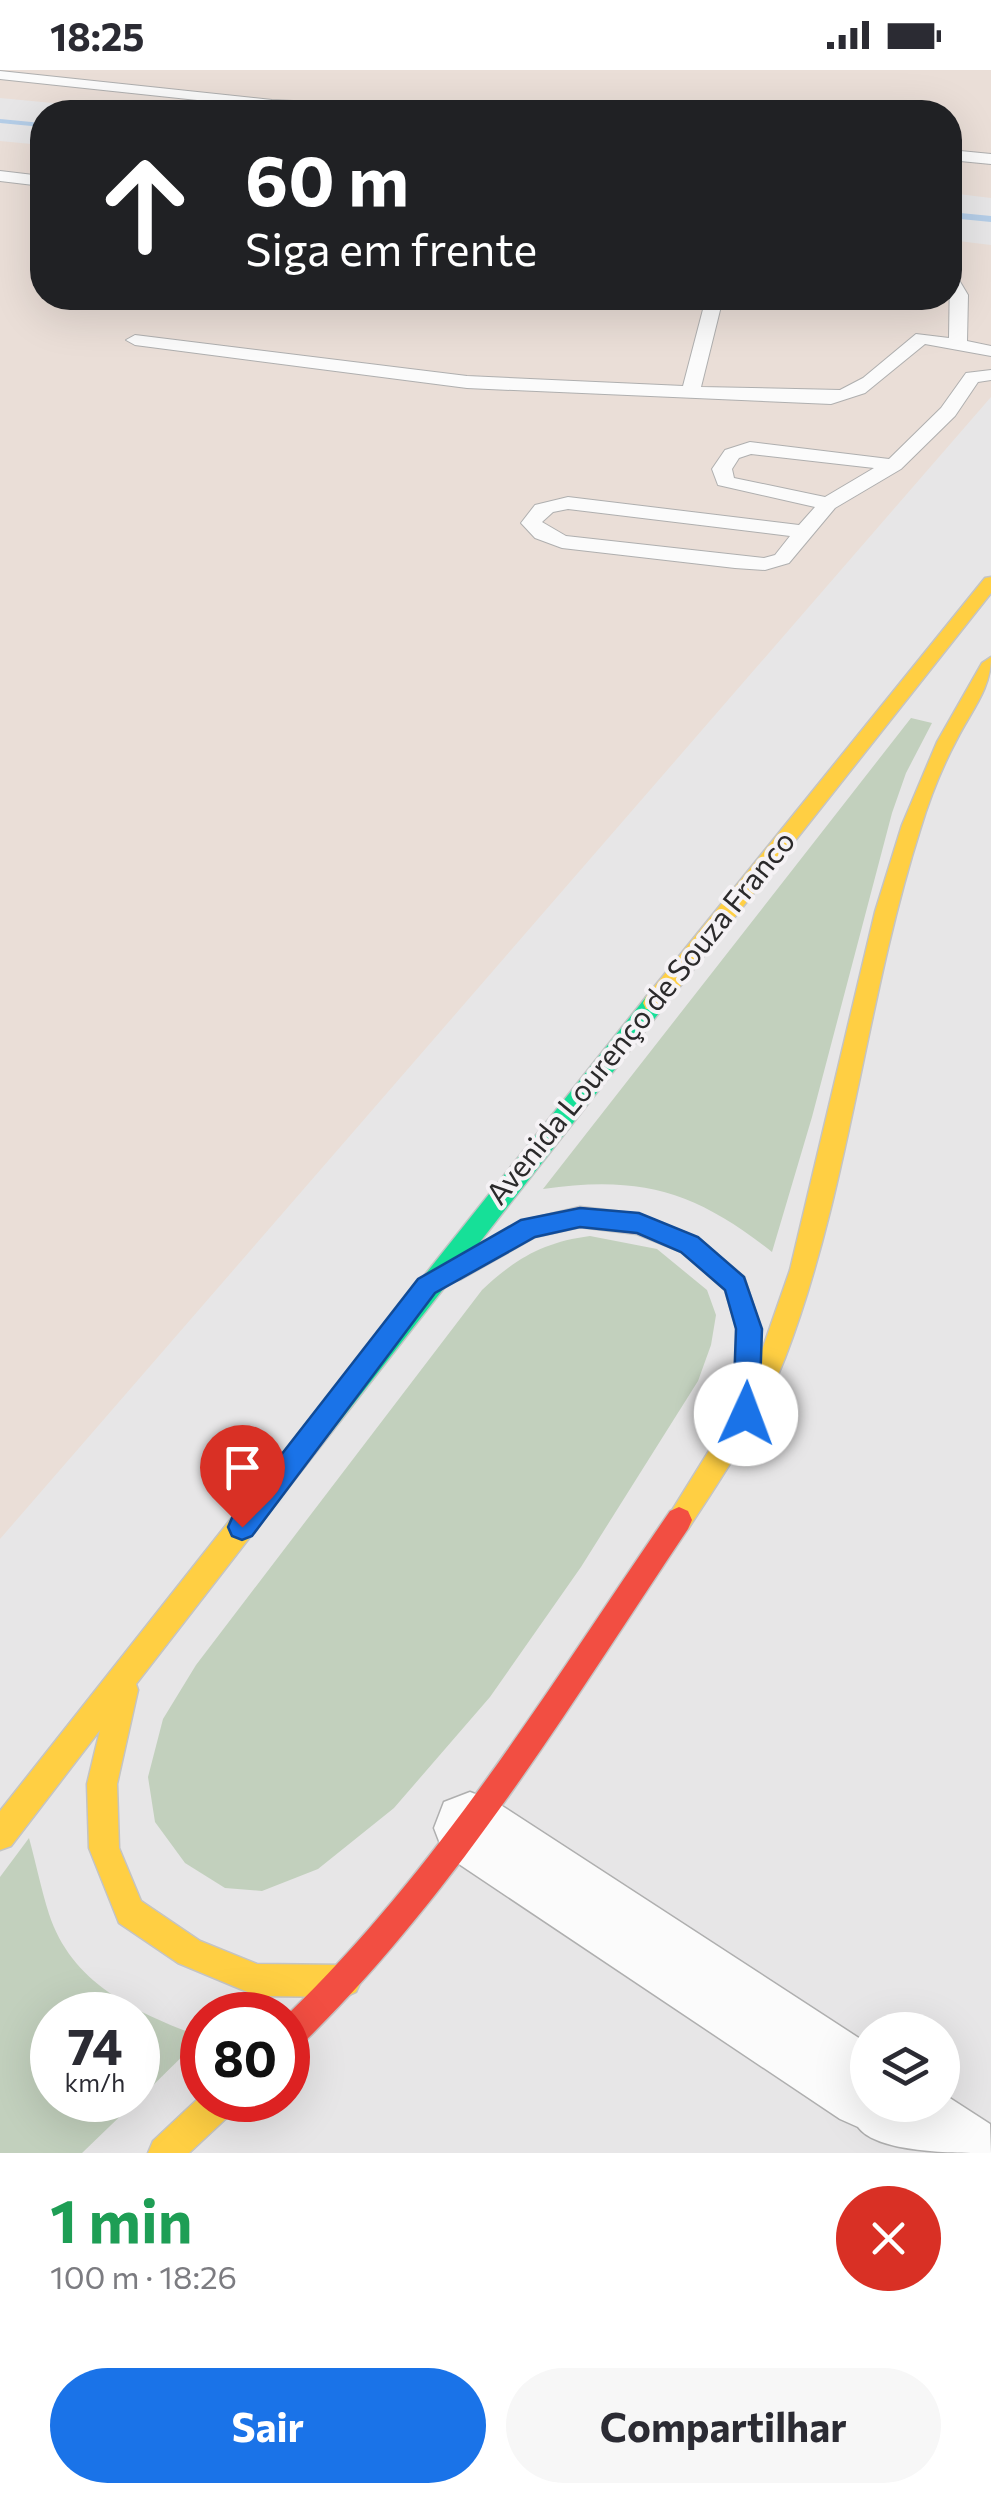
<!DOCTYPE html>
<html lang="pt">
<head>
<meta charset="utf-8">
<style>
	body { margin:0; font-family:Commissioner,sans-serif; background:#f7f7f7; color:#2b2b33; height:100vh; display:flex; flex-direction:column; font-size:38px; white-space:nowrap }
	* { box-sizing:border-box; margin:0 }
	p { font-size:32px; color:#7c7c81 }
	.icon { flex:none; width:55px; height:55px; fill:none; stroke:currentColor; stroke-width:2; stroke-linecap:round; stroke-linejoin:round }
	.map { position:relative; height:2083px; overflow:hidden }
	.details { display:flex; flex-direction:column; background:#fff; flex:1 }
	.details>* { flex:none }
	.hud { position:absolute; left:30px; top:30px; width:932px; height:210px; border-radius:40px; box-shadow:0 10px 40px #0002; background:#202124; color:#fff; overflow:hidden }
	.controls { position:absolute; left:850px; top:1942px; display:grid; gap:20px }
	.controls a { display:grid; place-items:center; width:110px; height:110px; border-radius:50%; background:#fff; box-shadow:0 10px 40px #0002; font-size:50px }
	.speed { position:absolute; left:30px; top:1922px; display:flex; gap:20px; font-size:50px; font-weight:700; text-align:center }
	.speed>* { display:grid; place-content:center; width:130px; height:130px; border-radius:50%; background:#fff; box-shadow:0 10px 40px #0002; line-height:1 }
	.speed small { font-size:25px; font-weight:400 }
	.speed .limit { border:15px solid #d22; background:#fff; color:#111 }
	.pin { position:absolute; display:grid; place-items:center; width:85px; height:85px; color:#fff; margin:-102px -42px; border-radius:50% 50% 50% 0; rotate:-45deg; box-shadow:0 0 10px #0007 }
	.pin .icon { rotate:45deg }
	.me { position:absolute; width:110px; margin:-55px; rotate:2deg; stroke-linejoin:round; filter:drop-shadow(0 0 8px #0008) }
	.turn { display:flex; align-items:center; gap:35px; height:210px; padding:0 50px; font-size:45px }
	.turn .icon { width:130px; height:130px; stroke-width:2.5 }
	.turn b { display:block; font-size:70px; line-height:85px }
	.round { display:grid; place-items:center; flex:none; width:105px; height:105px; border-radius:52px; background:#f7f7f7 }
	.summary { display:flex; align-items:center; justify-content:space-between; height:170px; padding:0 50px }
	h1 { font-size:60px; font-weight:700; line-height:75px; color:#1e9e55 }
	.cta { display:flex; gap:20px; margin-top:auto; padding:20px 50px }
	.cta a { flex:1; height:115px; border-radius:60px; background:#1a73e8; color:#fff; font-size:40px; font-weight:700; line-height:115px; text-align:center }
	.cta a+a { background:#f7f7f7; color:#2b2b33 }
	.status { display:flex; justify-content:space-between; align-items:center; height:70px; padding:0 50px; background:#fff; direction:ltr }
	.status svg { height:28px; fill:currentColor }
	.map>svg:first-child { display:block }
</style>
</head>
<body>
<div class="status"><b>18:25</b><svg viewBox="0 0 49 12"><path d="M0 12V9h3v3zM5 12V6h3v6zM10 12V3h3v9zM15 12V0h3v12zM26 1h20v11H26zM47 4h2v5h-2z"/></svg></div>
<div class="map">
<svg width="991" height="2083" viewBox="0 0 991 2083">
	<rect width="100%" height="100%" fill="#e7e6e7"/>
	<!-- industrial -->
	<path fill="#eaded7" d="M0,0h991v128l-41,-5v-81h-802l-148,-14z
		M0,71l42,4v153h908v-58l41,5v152l-991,1142z"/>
	<!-- green -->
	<path fill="#c2d0bd" d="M911,648l21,5 -26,50 -14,40 -80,304 -40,135c-77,-61 -132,-77 -229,-63z
		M590,1166l67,13 50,41 9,25 -5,30 -13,36 -117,186 -91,130 -96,111 -76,61 -56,22 -37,-3 -40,-25 -30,-41 -7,-45 15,-58 33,-54 286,-375c34,-32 62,-48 108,-54z
		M29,1768c7,25 12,51 20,76 23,71 90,100 153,123l-64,63v-85h-86v85h85l-55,53h-82v-276z"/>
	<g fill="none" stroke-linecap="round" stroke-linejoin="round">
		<!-- stream -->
		<path fill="#b4cde7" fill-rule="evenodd" d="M0,49l42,4v4l-42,-4z
			M950,142l41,4v6l-41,-4z"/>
		<!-- lane casing -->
		<g stroke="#afafaf" stroke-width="2">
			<path id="lane" d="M0,1l272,29 172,8 7,4 -179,-4 -272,-29z
				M950,80l41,4v10l-41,-4z
				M0,101l42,5v10l-42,-5z
				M950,204l6,1 12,20 -1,46 24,5v10l-66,-12 -60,49 -34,11 -364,-16 -332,-43 -9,-5 9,-5 332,41 216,10 23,-88h17l-22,89 139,3 23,-12 53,-44 33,4z
				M991,300v10l-13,2 -23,34 -54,53 -66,39 -46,55 -24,7 -30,-2 -173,-20 -27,-10 -14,-15 14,-18 33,-8 231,28 16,-18 -97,-22 -6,-16 13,-19 25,-8 139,17 52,-51 25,-35zM751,384l123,14 -49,29 -91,-19 -2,-9 7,-11zM568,439l222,27 -15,19 -11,3 -198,-22 -24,-14 11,-10z"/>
		</g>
		<!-- street casing -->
		<g stroke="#afafaf" stroke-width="3">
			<path id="street" d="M470,1722l26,10 372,242v61h74v-12l48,31 1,29c-37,0 -114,0 -133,-26l-18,-8 -396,-265 -10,-26 10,-26z"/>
		</g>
		<!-- fast casing -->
		<g stroke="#c4c4c4" stroke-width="3">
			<path id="fast" d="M654,925l8,2 3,6 -3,6 -357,457 -9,3 -9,-3 -4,-9 4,-9 359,-451z"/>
		</g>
		<!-- slow casing -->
		<g stroke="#c4c4c4" stroke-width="3">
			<path id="slow" d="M991,507v16l-329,416h-16l-3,-6 3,-6 339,-419z
				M991,587c0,32 -20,54 -34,82 -15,28 -28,61 -37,91 -55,173 -70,358 -135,528 -24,61 -61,116 -97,171l-9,4 -9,-4 -4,-9 67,-108 27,-56 30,-86 85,-358 27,-87 35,-83 45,-79z
				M296,1375l9,3 4,9 -4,9 -169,218 2,6 -21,94 2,64 22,53 59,40 57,23 88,1 11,5 5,11 -5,11 -11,5 -88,-1 -79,-33 -59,-40 -30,-75 -2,-64 13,-54 -89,116 -11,4v-39l287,-363z
				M202,2025v5h35l-4,12 -44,41h-41l5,-12z"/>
		</g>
		<!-- jam casing -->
		<g stroke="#c4c4c4" stroke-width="3">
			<path id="jam" d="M580,1137l59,7 59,24 46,39 17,52 -1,62 -4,8 -9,3 -9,-3 -4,-8 3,-62 -12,-39 -43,-38 -45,-18 -57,-7 -45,10 -74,42 -9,3 -9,-3 -3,-7 3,-7 79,-44z
				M679,1437l9,4 4,9 -4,9c-120,179 -233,367 -389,518l-11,5 -1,-37c152,-146 264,-331 383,-504z"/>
		</g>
		<!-- lane -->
		<use href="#lane" fill="#fbfbfb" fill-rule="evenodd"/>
		<!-- street -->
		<use href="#street" fill="#fbfbfb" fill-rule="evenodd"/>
		<!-- fast -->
		<use href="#fast" fill="#16e098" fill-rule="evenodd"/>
		<!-- slow -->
		<use href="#slow" fill="#ffcf43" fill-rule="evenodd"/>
		<!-- jam -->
		<use href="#jam" fill="#f24e42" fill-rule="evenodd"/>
	</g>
	<!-- route -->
	<path fill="#1a73e8" stroke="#114b97" stroke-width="2.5" d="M580,1138l59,5 59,24 46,40 18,52 -3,85 -4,8 -9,4 -9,-4 -4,-8 3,-85 -11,-39 -44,-38 -44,-19 -57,-6 -45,10 -100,56 -183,243 -10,4 -10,-4 -4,-9 4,-9 186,-239 103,-59z"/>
	<g text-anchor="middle" stroke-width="8" stroke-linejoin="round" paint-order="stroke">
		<!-- street labels -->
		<g font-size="30" fill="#2b2a2b" stroke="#f5f2f5">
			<text transform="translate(641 948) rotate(-51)" y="10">Avenida Lourenço de Souza Franco</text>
		</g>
	</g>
</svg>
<div class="controls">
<a><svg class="icon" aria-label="layers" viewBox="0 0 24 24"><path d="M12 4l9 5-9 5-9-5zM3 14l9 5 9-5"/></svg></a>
</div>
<div class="speed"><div>74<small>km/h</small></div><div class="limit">80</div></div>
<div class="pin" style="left:242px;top:1457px;background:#d93025"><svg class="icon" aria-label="arrive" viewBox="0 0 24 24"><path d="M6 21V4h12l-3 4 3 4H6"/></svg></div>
<svg class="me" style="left:746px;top:1344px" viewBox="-20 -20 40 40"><circle r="19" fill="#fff"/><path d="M0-13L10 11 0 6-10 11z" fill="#1a73e8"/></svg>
<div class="hud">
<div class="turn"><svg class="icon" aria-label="ahead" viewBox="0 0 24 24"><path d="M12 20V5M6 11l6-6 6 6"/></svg><div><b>60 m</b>Siga em frente</div></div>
</div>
</div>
<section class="details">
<div class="summary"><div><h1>1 min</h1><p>100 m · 18:26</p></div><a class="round" style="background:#d93025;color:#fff"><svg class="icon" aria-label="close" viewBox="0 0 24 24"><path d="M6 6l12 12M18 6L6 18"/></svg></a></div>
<div class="cta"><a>Sair</a><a>Compartilhar</a></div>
</section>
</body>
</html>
